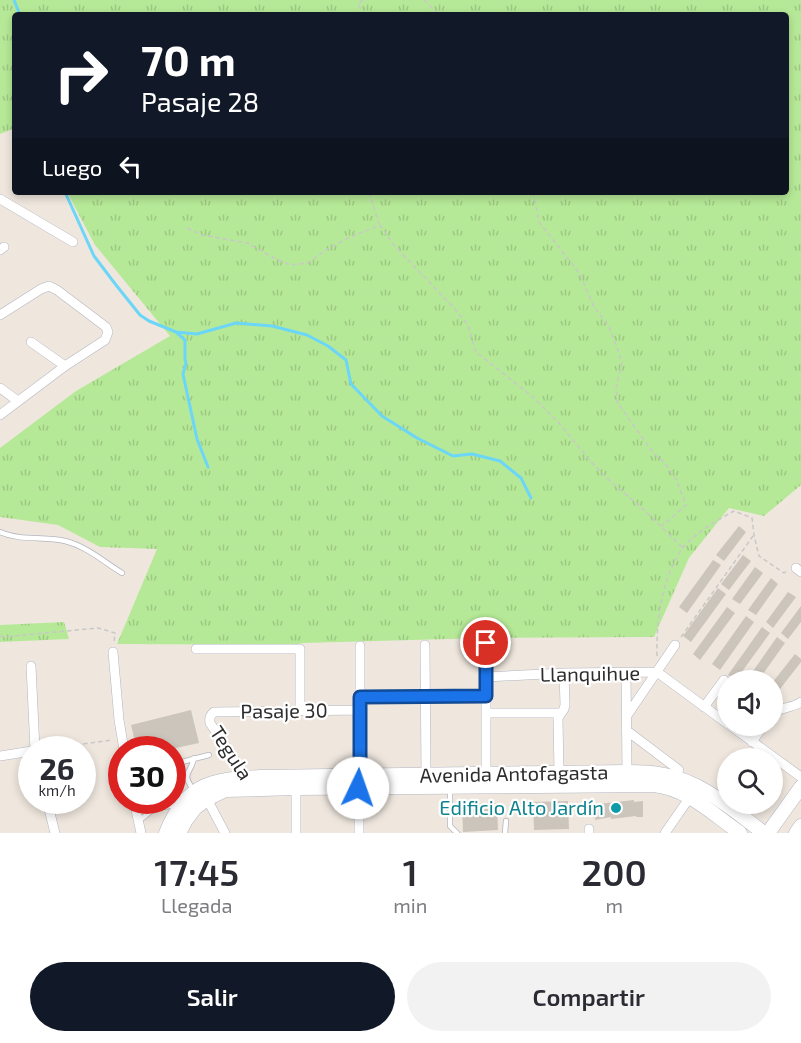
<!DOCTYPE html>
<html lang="es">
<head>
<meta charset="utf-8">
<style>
	body { margin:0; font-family:"Exo 2",sans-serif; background:#f2f2f3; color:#2b2b33; height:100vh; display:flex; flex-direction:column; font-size:22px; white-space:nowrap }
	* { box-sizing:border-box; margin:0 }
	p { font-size:20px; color:#7c7c81 }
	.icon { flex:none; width:33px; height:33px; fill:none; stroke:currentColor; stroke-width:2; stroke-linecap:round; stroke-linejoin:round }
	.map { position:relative; height:833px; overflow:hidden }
	.side { display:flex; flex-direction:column; background:#fff; flex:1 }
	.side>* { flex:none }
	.top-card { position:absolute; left:12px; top:12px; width:777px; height:183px; border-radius:6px; box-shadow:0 3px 9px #0003; background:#111827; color:#fff; overflow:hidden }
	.buttons { position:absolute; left:717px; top:670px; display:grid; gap:12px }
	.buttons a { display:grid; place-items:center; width:66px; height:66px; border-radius:50%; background:#fff; box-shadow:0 3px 9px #0003; font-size:30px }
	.speed { position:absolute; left:18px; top:736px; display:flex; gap:12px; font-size:30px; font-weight:700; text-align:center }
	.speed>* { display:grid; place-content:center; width:78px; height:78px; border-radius:50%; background:#fff; box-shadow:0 3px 9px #0003; line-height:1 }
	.speed small { font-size:15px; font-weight:400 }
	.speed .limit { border:9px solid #d22; background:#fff; color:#111 }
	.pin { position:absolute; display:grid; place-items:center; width:51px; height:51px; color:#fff; margin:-26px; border:3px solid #fff; border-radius:50%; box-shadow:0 2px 6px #0007 }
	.me { position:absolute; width:66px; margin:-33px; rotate:3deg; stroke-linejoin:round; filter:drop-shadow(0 0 4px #0008) }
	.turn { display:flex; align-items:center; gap:21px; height:126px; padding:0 30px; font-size:27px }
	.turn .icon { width:78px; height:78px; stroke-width:2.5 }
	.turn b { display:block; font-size:42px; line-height:51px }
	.then { display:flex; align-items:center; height:57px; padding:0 30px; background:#0003; gap:12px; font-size:22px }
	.eta { display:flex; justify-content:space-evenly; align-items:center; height:102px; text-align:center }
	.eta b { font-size:36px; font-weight:600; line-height:42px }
	.primary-button { display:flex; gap:12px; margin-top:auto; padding:12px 30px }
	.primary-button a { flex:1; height:69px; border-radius:36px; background:#111827; color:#fff; font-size:24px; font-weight:600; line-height:69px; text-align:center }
	.primary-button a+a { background:#f2f2f3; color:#2b2b33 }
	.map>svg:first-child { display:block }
</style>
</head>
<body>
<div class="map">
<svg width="801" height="833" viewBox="0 0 801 833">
	<defs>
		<pattern id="grass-tufts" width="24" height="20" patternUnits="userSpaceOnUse" patternTransform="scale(1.5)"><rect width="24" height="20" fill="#b6e997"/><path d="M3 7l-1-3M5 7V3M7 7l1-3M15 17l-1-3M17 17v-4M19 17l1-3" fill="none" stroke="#9dc882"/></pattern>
	</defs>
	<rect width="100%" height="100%" fill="#efe7de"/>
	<!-- grass -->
	<path fill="url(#grass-tufts)" d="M0,0h801v485l-37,31 -35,-8 -40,50 -35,79 -169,1 -182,5 -9,2 -177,-1 40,-95 -57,-2 -42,-22 -58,-8v-69l76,-57 94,-55 -75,-91 -28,-53h719v-177h-771v113l-15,6z
		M64,622l5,17 -69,3v-17z"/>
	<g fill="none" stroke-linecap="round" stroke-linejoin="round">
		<!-- stream -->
		<path stroke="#6bd6f7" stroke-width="3" d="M14,0l6,15
			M65,192l29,64 22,29 24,30 9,6 27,11 21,2 39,-11 36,3 35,9 21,11 18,14 5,24 31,32 35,22 36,18 19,-2 28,7 21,17 10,20
			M177,333l8,7v19l1,4 -3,11 3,14 11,51 11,28"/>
	</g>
	<!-- building -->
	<path fill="#cbc5bc" d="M739,526l7,6 -22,29 -8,-6z
		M743,555l8,6 -22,29 -8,-6z
		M713,560l8,5 -34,48 -8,-6z
		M755,567l8,6 -23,31 -8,-5z
		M771,578l7,6 -22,31 -8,-5z
		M718,588l8,6 -35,48 -8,-6z
		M788,592l8,5 -23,31 -7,-6z
		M801,606v16l-13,17 -7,-6z
		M727,607l8,6 -35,47 -7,-6z
		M746,616l8,6 -34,48 -8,-6z
		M762,627l8,6 -34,47 -8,-5z
		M777,637l8,6 -27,38h-12z
		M795,654l6,5v3l-21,27 -8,-6z
		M191,710l8,33 -23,5 3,9 -7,12v-19h-35l-6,-25z
		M634,800v2l9,-1v16h-7v-1l-25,3v-2l-16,3v-3l-2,1v-5h-3l-1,-8z
		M568,801l1,28 -35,1 -1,-28z
		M497,803l1,27 -35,2 -1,-28z"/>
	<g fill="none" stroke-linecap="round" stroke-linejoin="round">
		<!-- lane casing -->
		<g stroke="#b2b5c1" stroke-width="6">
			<path id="lane" d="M0,532c20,9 44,4 65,9 21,5 39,21 57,32
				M450,789v37l7,7
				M194,791c-14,-20 -3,-16 0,-33
				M139,821l16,-13 15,-2 10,-18 2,-26 27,-7
				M505,833l1,-12"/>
		</g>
		<!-- street casing -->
		<g stroke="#b2b5c1" stroke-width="10">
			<path id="street" d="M0,199l73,43
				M0,250l4,-3
				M0,315l41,-26 8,-3 8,4 49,37 2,5 -3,8 -40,26 -65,49
				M31,342l34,24
				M0,388l18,13
				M796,568l5,4
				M486,643v135
				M425,645l1,130
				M196,649h104v61
				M113,652l6,68 5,30
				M31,666l4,84
				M657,672l71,52
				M626,673l1,99
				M486,677l78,-4 93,-1
				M360,697l126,-1
				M704,707l20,-27
				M486,713h75
				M772,713c9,-6 21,-5 29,-11
				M626,717l49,-72
				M731,726l70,51
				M626,730l53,40
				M752,742l11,-16
				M0,756l32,-5
				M559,774l-1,-56 6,-9 1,-4 -1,-32
				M248,779l-38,-56c-1,-5 0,-8 4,-11l146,-2
				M296,788v45
				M207,799l18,34
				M47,801l8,32
				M134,801l7,32
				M589,829v4
				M359,833v-45l1,-12v-130
				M665,833l25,-36"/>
		</g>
		<!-- secondary casing -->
		<g stroke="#b2b5c1" stroke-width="15">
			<path id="secondary" d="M166,833c20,-50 46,-54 94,-56l367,-5c13,0 25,0 37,3 39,7 69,35 100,58
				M179,833l7,-13 9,-12 12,-9 18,-9 71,-2 357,-3c34,3 60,29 87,48
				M768,833l33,-46
				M796,833l5,-7"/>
		</g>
		<!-- path -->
		<path stroke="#c8c8c8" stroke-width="1.5" stroke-dasharray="4.5 3" stroke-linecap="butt" d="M363,0l-5,4 6,11
			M424,0l15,15
			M369,192l10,32
			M533,192l6,30 41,52 13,31 16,22 7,18 6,18 -6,25 1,14 37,52 10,8 12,17 10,26 -24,21
			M187,228l15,7 45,8 27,15 16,7 18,-2 18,-13 22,-12 32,-13 13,19 59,62 16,19 8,27 57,45 26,26 32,39 21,21 28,23 43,42
			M0,636l3,1 95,-9 17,5 -1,9
			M681,637l72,-101
			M657,656c-1,-35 5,-78 25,-107 12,-16 36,-29 52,-38l18,7 2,17 5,21 25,17 3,-2
			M46,749l66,-9"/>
		<!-- lane -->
		<use href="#lane" stroke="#fff" stroke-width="4.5"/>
		<!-- street -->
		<use href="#street" stroke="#fff" stroke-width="9"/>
		<!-- secondary -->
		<use href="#secondary" stroke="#fff" stroke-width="14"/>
	</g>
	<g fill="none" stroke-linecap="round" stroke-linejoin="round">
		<!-- route casing -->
		<g stroke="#114b97" stroke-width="15">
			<path id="route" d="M358,788l2,-12v-79l126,-1v-53"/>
		</g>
		<!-- route -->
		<use href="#route" stroke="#1a73e8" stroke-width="10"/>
	</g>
	<!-- markers -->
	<circle fill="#0f9aa8" stroke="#fff" stroke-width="2" cx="616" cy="808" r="6"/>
	<g text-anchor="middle" stroke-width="4.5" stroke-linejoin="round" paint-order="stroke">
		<!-- street labels -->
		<g font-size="20" fill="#2d2d2d" stroke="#fff">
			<text transform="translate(590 674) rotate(-1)" y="7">Llanquihue</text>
			<text transform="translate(284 711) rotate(-1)" y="7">Pasaje 30</text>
			<text transform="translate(231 753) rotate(57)" y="7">Tegula</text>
			<text transform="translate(514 774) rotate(-1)" y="7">Avenida Antofagasta</text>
		</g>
		<!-- culture labels -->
		<g font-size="20" fill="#0d838f" stroke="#fff" text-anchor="end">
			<text x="604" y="815">Edificio Alto Jardín</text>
		</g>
	</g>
</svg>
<div class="buttons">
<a><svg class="icon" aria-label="sound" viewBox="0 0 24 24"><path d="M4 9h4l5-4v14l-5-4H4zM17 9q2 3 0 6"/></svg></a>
<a><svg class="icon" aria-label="search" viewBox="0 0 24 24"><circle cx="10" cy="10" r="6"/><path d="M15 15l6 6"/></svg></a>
</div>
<div class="speed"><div>26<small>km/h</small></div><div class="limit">30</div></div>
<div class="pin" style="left:486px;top:643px;background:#d93025"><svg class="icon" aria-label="arrive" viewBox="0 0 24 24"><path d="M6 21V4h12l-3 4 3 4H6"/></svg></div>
<svg class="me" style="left:358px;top:788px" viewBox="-20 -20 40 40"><circle r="19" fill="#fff"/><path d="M0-13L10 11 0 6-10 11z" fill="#1a73e8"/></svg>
<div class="top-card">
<div class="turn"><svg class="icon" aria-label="right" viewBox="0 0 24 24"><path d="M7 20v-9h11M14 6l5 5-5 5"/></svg><div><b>70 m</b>Pasaje 28</div></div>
<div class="then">Luego<svg class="icon" aria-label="left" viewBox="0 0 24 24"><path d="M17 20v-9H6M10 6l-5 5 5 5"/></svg></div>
</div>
</div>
<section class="side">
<div class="eta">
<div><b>17:45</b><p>Llegada</p></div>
<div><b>1</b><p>min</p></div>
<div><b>200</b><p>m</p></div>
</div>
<div class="primary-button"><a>Salir</a><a>Compartir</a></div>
</section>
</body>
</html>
